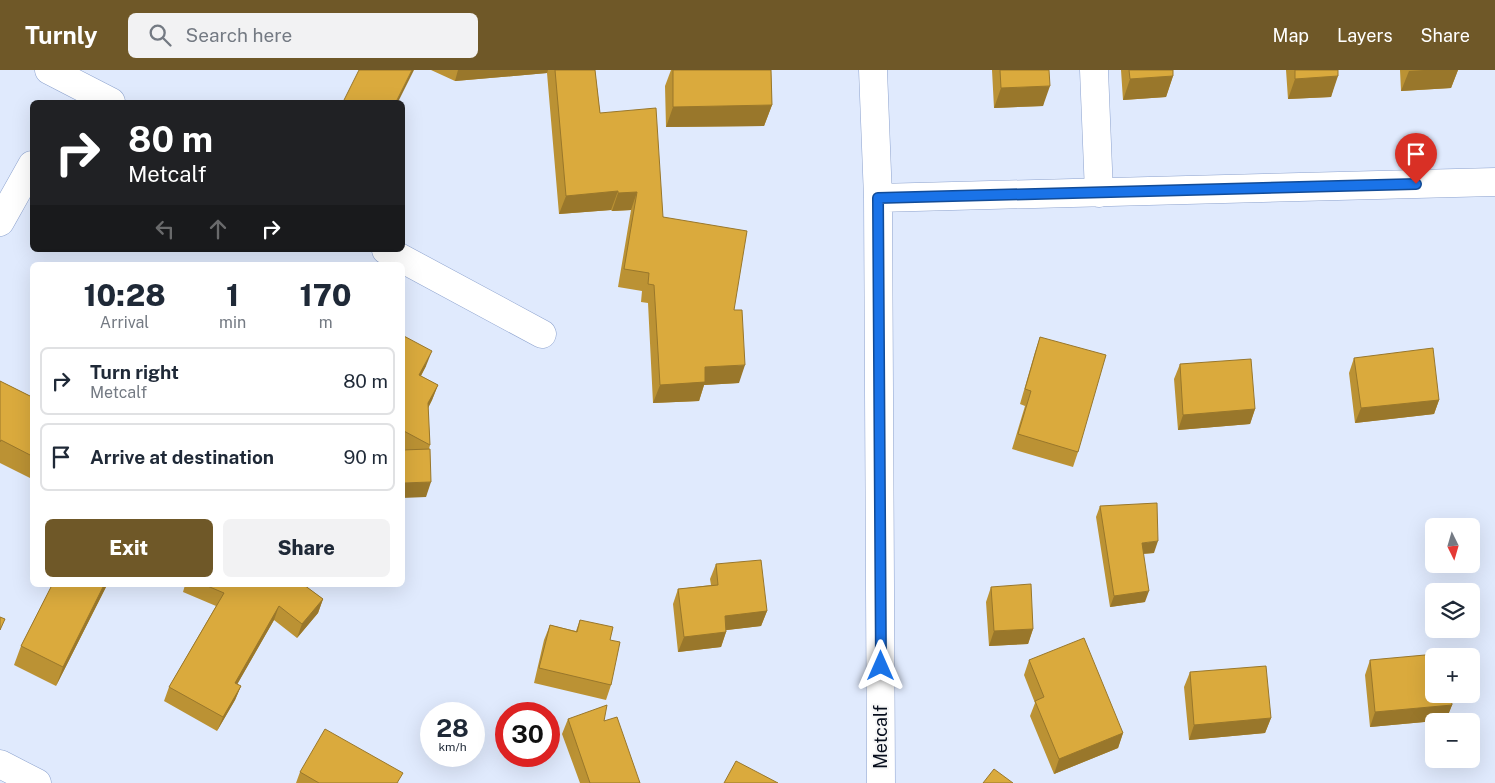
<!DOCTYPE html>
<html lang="en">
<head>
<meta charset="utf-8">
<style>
	body { margin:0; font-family:"Public Sans",sans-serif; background:#f2f2f3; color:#1f2937; height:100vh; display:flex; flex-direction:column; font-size:19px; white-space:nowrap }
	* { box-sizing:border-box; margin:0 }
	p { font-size:16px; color:#747a83 }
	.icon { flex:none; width:28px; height:28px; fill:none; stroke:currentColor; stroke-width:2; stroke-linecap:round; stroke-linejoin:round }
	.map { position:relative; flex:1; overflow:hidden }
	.sheet { position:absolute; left:30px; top:192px; width:375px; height:325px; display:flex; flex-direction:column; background:#fff; border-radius:8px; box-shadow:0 5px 20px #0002 }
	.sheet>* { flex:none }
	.top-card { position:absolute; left:30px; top:30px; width:375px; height:152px; border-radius:8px; box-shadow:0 5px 20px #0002; background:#202124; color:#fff; overflow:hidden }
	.needle { width:32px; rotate:175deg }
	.fabs { position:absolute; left:1425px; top:448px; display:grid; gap:10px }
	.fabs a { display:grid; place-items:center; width:55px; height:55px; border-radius:8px; background:#fff; box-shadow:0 5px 20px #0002; font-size:25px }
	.speed { position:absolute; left:420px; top:632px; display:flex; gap:10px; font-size:25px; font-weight:700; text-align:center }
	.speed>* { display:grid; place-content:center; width:65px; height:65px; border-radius:50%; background:#fff; box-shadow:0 5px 20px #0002; line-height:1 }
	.speed small { font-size:12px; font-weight:400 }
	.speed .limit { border:8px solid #d22; background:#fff; color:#111 }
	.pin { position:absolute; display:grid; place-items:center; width:42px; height:42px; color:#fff; margin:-51px -21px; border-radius:50% 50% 50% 0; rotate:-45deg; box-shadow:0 0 5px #0007 }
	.pin .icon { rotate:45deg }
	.me { position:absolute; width:55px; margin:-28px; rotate:0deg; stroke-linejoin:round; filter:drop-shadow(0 0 4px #0008) }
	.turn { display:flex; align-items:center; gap:18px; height:105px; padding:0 15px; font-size:22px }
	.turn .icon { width:65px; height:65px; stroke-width:2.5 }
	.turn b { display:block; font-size:35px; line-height:42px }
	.lanes { display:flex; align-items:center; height:48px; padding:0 15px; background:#0003; justify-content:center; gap:25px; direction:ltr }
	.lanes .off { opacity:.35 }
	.eta { display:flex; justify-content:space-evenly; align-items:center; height:85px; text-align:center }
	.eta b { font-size:30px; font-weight:800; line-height:35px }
	.primary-button { display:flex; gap:10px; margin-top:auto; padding:10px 15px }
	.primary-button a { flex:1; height:58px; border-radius:8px; background:#6f5828; color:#fff; font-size:20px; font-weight:800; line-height:58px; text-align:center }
	.primary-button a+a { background:#f2f2f3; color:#1f2937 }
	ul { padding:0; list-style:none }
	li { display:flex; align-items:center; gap:15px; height:68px; margin:0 10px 8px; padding:0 5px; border:2px solid #e0e1e3; border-radius:8px }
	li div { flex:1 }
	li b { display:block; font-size:19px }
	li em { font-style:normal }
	header { display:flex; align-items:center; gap:30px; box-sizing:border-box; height:70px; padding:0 25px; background:#6f5828; color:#fff }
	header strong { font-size:24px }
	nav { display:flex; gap:28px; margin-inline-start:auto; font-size:18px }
	.search { width:350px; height:45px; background:#f2f2f3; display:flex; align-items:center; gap:12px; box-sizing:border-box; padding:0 18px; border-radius:8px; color:#747a83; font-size:19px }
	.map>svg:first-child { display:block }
</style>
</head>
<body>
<header>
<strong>Turnly</strong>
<div class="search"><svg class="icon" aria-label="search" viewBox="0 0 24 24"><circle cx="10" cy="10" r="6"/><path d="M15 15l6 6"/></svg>Search here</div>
<nav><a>Map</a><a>Layers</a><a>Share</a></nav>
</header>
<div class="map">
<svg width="1495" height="713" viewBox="0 0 1495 713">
	<rect width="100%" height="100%" fill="#e0eafd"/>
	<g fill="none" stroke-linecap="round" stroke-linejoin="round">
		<!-- street casing -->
		<g stroke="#8ca2ce" stroke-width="29">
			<path id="street" d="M49,0l62,32
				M873,0l5,128 3,585
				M1094,0l5,123
				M878,128l617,-16
				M0,152l32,-57
				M386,180l156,84
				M0,694l37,19"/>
		</g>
		<!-- street -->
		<use href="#street" stroke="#fff" stroke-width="28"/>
	</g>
	<!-- wall -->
	<path fill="#bb9234" d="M431,0h164l5,43 63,104 71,93 5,73 -35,2 -5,16 -46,2 -5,-100 -7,-1 1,-11 -24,-4 13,-77 -19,1 -1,-1 -52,4 -12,-141 -92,8z
		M671,0h100l1,35 -8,21 -98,1 -1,-41z
		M992,0h57l-6,36 -49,2z
		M1121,0h52v6l-7,21 -43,3z
		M1286,0h52l-7,27 -43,2z
		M1400,0h58l-7,18 -50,3z
		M402,265l24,31 -5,10 17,9 -6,15 -4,8 2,37 -1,4 -3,48 -20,-47 -4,-2z
		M1040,267l38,115 -5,15 -61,-18 13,-43 -5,-2 15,-52z
		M1354,288l85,42 -5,14 -79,9 -6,-50z
		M1180,294l75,45 -5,15 -72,6 -4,-51z
		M0,311l32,16v82l-32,-16z
		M1100,436l54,47 -11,1 2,48 -35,5 -14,-90z
		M716,494l51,47 -6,15 -35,4v2l-5,15 -43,5 -5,-48 5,-15 33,-4 -1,-6z
		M52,515h55l-51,101 -42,-21 7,-19z
		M185,515h119l19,14 -5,14 -21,25 -23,-18 -37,64 4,2 -6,14 -18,31 -53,-30 5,-14 47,-81 -33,-14z
		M991,517l42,42 -5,15 -39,2 -3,-44z
		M580,550l30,20 1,45 -5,15 -72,-17 10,-43 6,-15 26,6z
		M1029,590l94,73 -5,15 -64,26 -24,-58 5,-13 -11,-28z
		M1370,590l82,45 -6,15 -76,7 -5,-52z
		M1190,602l81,46 -6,15 -76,7 -5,-53z
		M568,649l36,2 36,62h-60l-18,-49z
		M300,702l100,11h-104z"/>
	<!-- shaded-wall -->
	<path fill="#99772b" d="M412,0h2l-16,32h-2z
		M458,0h90l-1,3 -92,8z
		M1424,0h34l-7,18 -50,3 8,-20z
		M1173,6l-7,21 -43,3 7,-21z
		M1338,6l-7,21 -43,2 7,-20z
		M1050,16l-7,20 -49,2 7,-20z
		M772,35l-8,21 -98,1 7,-20z
		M618,121l-7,19 -52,4 7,-18z
		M637,122l-6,18 -19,1 6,-18z
		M432,281l-6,15 -13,24 6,-15z
		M745,295l-6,18 -35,2 -5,16 -46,2 7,-18 45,-18z
		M438,315l-6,15 -9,18 5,-15z
		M1439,330l-5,14 -79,9 6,-15z
		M1255,339l-5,15 -72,6 5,-15z
		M431,412l-5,15 -24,1v-15z
		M1158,471l-4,12 -16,1 4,-11z
		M104,515h3l-51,101 7,-19z
		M1149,521l-4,11 -35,5 4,-11z
		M323,529l-5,14 -21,25 5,-14z
		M279,536l-5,14 -44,77 5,-14z
		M767,541l-6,15 -42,5 6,-15z
		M1033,559l-5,15 -39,2 5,-15z
		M726,562l-5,15 -43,5 6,-15z
		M241,616l-6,14 -18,31 6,-14z
		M1452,635l-6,15 -76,7 5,-15z
		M1271,648l-6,15 -76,7 5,-15z
		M1123,663l-5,15 -64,26 5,-15z"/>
	<!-- building -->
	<path fill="#daaa3d" stroke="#99772b" d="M359,0h53l-16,32h-53z
		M555,0h40l5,43 56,-5 7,109 84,14 -13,79h8l3,55 -40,2v15l-45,3 -6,-100 -6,-1 1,-11 -25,-4 13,-77 -19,1v-2l-52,5z
		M673,0h98l1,35 -99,2z
		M1000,0h49l1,16 -49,2z
		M1129,0h44v6l-43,3z
		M1295,0h43v6l-43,3z
		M402,265l30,16 -13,24 19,10 -10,18 2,42 -28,-15z
		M1040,267l66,18 -28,97 -60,-18 13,-43 -6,-2z
		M1433,278l6,52 -78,8 -7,-50z
		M1251,289l4,50 -72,6 -3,-51z
		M0,311l32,16v59l-31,-16 -1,2z
		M430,379l1,33 -29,1v-33z
		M1157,433l1,38 -16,2 7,48 -35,5 -14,-90z
		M761,490l6,51 -42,5 1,16 -42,5 -6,-48 40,-4 -2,-21z
		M1031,514l2,45 -39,2 -3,-44z
		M52,515h52l-41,82 -42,-21z
		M205,515h99l19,14 -21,25 -23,-18 -44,77 6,3 -18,31 -54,-30 55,-94z
		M0,547l5,2 -5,11z
		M580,550l33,7 -3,13 10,2 -9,43 -72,-17 11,-43 27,7z
		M1084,568l39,95 -64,26 -24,-58 9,-4 -15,-37z
		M1447,583v3h-13v38h17l1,11 -77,7 -5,-52z
		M1266,596l5,52 -77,7 -4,-53z
		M607,635l-3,16 13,-4 23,66h-50l-22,-64z
		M325,659l78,44 -6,10h-78l-19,-11z
		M736,691l42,22h-54z
		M994,699l19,14h-30z"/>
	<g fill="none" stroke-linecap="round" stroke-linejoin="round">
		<!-- route casing -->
		<g stroke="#114b97" stroke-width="12">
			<path id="route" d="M881,596l-3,-468 538,-14"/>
		</g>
		<!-- route -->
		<use href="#route" stroke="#1a73e8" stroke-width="9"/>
	</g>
	<g text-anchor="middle" stroke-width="4" stroke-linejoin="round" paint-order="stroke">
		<!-- street labels -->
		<g font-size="18" fill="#060d1c" stroke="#f7f7f7">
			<text transform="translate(881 667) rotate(-90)" y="6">Metcalf</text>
		</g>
	</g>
</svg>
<div class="fabs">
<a><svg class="needle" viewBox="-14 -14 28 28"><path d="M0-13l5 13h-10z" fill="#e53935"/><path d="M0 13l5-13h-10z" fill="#747a83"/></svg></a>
<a><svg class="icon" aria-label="layers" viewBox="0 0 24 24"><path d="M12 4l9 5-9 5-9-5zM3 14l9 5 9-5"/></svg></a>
<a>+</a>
<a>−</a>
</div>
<div class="speed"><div>28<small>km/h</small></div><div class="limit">30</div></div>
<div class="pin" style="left:1416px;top:114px;background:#d93025"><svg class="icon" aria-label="arrive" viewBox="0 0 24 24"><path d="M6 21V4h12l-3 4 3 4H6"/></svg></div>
<svg class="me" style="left:881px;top:596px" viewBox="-20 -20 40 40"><path d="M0-17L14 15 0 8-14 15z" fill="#1a73e8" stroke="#fff" stroke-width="4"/></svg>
<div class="top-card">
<div class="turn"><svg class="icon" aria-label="right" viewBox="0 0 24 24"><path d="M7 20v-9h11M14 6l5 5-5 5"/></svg><div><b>80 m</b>Metcalf</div></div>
<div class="lanes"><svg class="icon off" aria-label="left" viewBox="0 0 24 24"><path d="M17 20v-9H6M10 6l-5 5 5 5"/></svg><svg class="icon off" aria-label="ahead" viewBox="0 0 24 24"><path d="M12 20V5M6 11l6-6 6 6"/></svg><svg class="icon" aria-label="right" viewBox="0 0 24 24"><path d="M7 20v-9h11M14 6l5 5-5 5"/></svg></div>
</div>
<section class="sheet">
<div class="eta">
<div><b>10:28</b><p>Arrival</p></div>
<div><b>1</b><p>min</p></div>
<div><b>170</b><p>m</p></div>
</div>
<ul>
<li><svg class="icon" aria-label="right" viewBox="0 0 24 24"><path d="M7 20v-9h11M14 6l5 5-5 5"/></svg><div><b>Turn right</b><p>Metcalf</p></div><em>80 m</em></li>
<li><svg class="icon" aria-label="arrive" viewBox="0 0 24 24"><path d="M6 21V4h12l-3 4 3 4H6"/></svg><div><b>Arrive at destination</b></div><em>90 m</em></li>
</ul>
<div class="primary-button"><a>Exit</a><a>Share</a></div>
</section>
</div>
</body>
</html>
